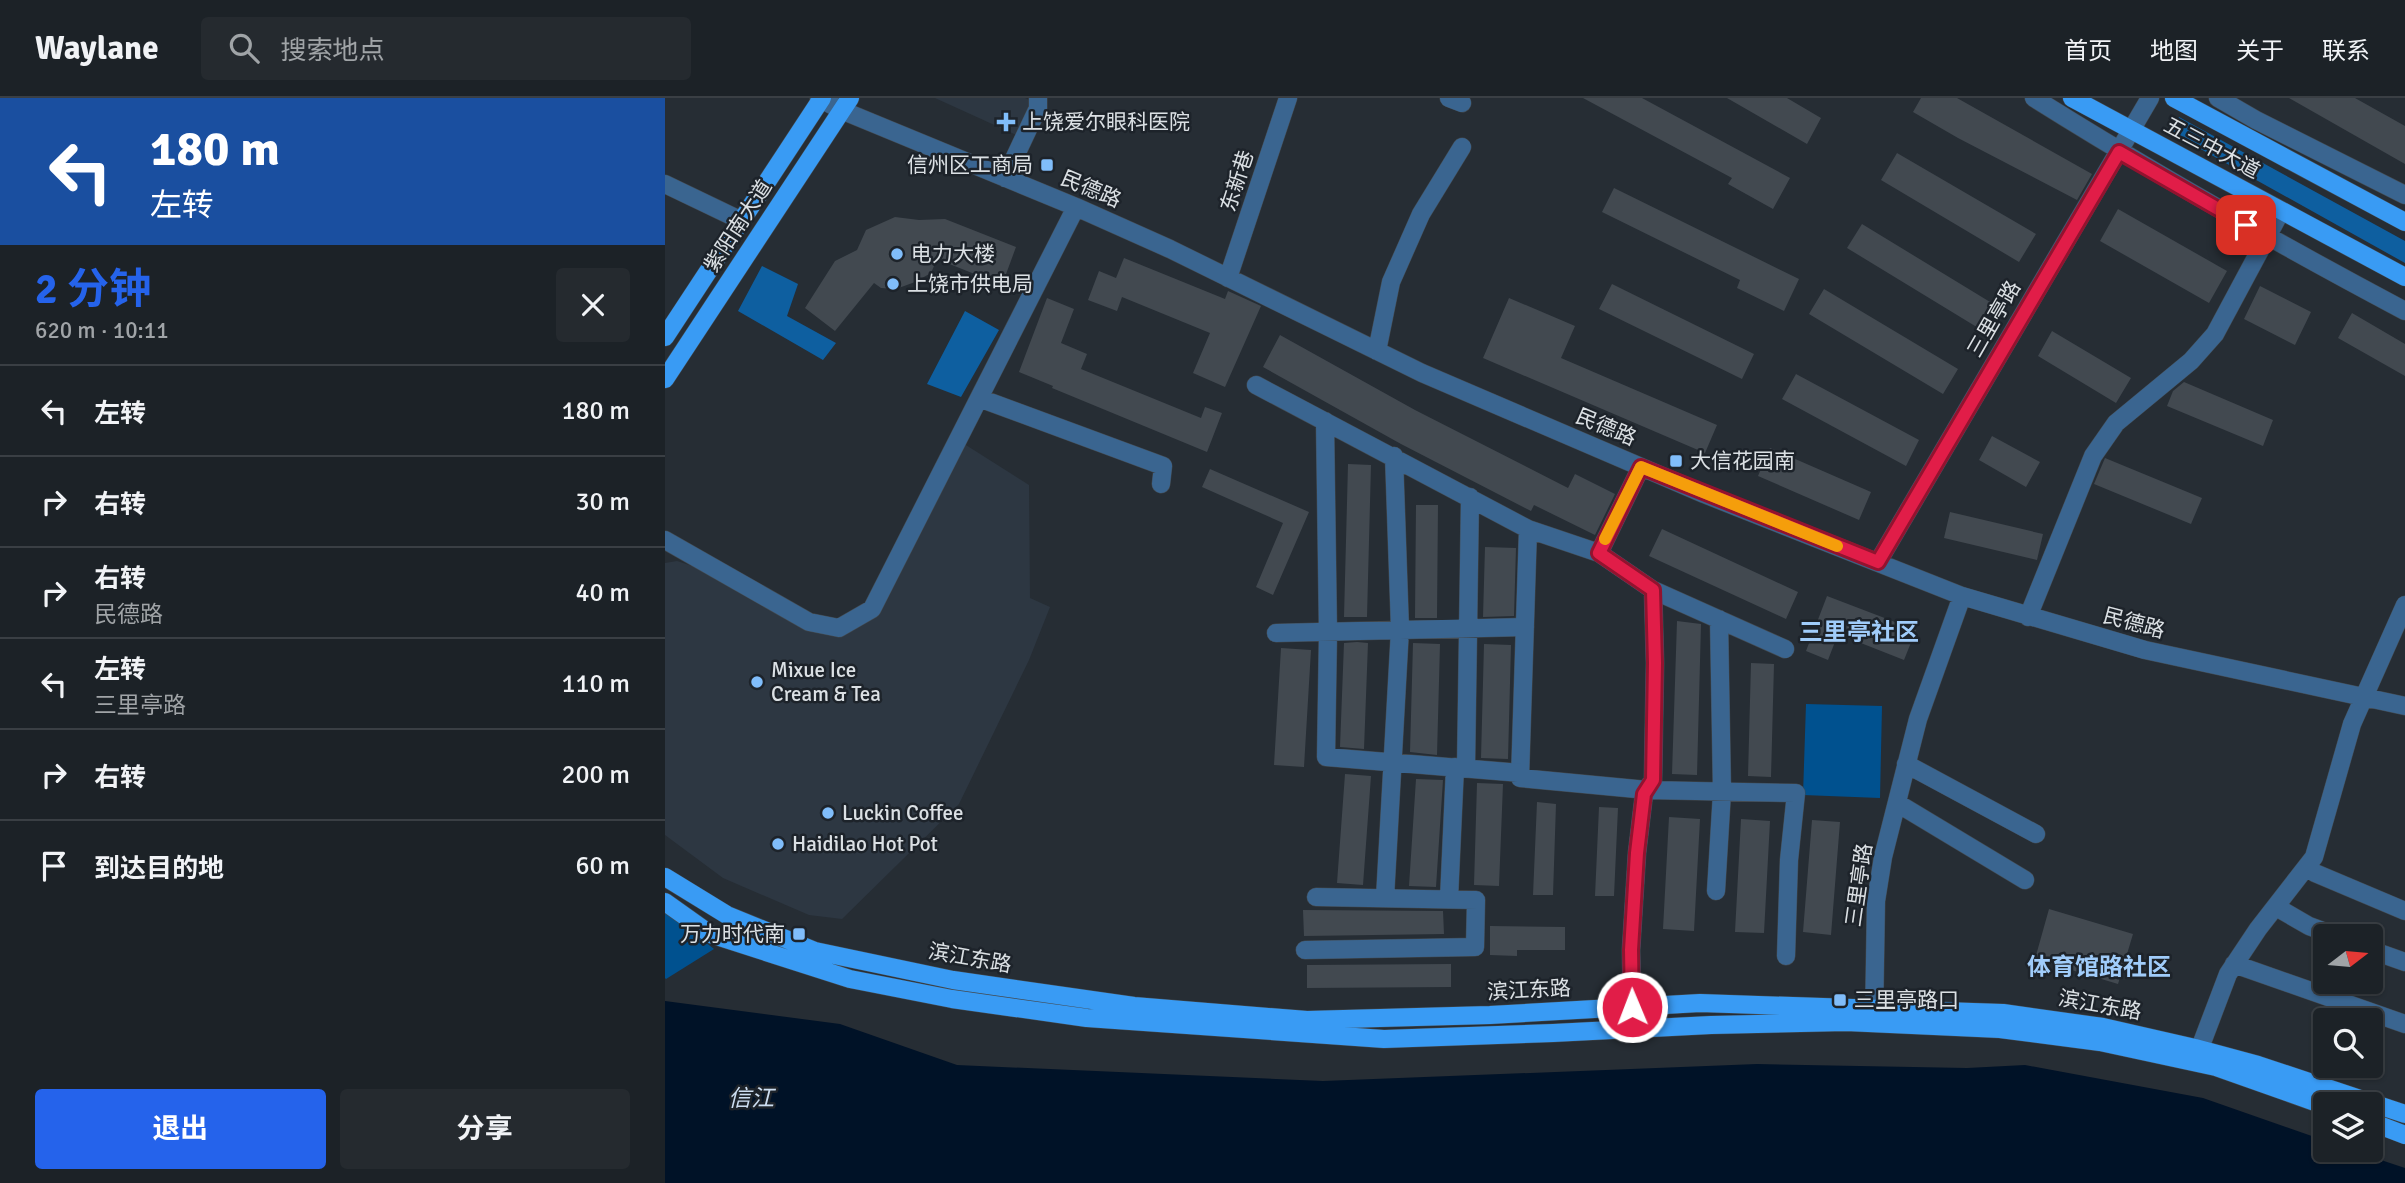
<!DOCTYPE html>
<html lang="zh">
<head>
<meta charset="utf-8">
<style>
	body { margin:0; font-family:Signika,"Noto Sans SC",sans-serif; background:#252a2f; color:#f1f3f6; height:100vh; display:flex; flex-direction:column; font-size:26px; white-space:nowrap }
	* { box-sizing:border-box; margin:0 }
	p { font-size:23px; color:#a0a4a7 }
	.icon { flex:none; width:38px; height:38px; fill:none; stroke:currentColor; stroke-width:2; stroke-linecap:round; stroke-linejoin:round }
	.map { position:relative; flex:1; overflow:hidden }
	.drawer { display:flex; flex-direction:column; background:#1c2227; width:665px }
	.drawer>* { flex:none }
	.banner { background:#1a4fa0; color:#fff; overflow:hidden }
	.needle { width:46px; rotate:74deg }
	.controls { position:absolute; left:1648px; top:826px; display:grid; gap:14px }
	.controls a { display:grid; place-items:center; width:70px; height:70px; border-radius:7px; background:#1c2227; box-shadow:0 2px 5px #0004,0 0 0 2px #3a3f44; font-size:35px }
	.pin { position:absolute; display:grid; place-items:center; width:60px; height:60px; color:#fff; margin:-30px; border-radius:14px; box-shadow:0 4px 10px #0006 }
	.me { position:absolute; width:77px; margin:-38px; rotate:359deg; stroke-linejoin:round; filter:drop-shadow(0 0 5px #0008) }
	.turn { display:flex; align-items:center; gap:24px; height:147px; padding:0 35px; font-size:32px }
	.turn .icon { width:91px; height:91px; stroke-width:2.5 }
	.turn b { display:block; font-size:49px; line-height:60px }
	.round { display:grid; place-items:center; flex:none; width:74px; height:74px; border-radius:7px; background:#252a2f }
	.head { display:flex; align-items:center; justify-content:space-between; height:119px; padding:0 35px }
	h1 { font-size:42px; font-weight:700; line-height:52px; color:#2563eb }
	.cta { display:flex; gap:14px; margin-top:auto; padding:14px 35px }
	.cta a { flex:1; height:80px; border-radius:7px; background:#2563eb; color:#fff; font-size:28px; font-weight:700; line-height:80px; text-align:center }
	.cta a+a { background:#252a2f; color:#f1f3f6 }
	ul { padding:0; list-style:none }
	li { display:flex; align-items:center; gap:21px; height:91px; padding:0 35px; border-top:2px solid #3a3f44 }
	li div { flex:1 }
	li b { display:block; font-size:26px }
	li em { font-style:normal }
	header { display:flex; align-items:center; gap:42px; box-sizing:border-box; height:98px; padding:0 35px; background:#1c2227; border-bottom:2px solid #3a3f44 }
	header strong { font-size:33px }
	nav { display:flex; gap:38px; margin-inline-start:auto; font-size:24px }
	.search { width:490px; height:63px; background:#252a2f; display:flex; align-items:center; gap:18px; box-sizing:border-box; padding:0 24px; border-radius:7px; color:#a0a4a7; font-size:26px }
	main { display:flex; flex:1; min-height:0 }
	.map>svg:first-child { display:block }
</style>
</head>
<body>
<header>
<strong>Waylane</strong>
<div class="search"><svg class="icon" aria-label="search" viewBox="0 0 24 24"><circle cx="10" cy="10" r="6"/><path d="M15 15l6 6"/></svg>搜索地点</div>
<nav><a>首页</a><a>地图</a><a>关于</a><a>联系</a></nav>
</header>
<main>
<section class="drawer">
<div class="banner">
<div class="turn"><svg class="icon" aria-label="left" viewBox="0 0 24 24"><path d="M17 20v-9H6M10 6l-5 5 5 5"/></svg><div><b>180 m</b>左转</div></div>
</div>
<div class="head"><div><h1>2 分钟</h1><p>620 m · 10:11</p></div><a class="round"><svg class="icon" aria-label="close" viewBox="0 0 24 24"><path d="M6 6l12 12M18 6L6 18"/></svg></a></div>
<ul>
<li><svg class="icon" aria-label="left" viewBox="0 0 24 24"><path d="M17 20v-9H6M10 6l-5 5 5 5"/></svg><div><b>左转</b></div><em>180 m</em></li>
<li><svg class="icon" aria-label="right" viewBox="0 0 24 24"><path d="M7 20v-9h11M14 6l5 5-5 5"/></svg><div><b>右转</b></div><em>30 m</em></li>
<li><svg class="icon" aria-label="right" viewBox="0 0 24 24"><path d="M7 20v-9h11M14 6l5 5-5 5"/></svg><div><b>右转</b><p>民德路</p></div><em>40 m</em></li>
<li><svg class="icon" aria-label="left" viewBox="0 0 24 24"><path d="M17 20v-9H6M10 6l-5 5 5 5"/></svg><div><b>左转</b><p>三里亭路</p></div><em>110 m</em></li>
<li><svg class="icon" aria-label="right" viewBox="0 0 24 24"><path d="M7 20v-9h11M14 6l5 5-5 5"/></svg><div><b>右转</b></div><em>200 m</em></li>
<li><svg class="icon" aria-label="arrive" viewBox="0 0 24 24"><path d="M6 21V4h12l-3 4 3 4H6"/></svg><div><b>到达目的地</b></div><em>60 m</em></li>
</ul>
<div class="cta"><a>退出</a><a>分享</a></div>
</section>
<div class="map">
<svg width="1740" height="1085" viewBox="0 0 1740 1085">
	<rect width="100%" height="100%" fill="#262d34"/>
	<!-- built -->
	<path fill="#2d3742" d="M270,0h90l7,3 -9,37z
		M293,342l71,45 1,113 20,9 -21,53 -70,144 -117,115 -33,-4 -86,-37 -58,-43v-272l12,-2 58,19 104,48 33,-20z"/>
	<!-- green -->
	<path fill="#00518f" d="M1141,606l76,2 -2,92 -77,-3z
		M0,812l49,39 -48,30 -1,-1z"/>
	<!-- forest -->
	<path fill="#0e5fa0" d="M1514,19l226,124v22l-233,-130z
		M97,168l36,18 -11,32 49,27 -13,17 -85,-49z
		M300,213l34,19 -38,67 -34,-13z"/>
	<!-- water -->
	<path fill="#001227" d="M0,903l175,23 117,41 366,16 434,-17 210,4 58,-3 178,33 123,43v9h25l54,18v15h-1740z"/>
	<!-- building -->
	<path fill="#424950" d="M918,0h59l148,80 -17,31 -45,-25 4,-6z
		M1062,0h60l34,20 -14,26z
		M1256,0h36l135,76 -15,26 -119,-62 -45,-26z
		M1624,0h66l50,28v38z
		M1232,55l139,81 -17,28 -138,-82z
		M949,90l185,91 -15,32 -47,-23 3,-8 -138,-68z
		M1453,111l109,62 -18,32 -109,-62z
		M230,119l24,3 26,-1 71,28 -14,38 -65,-26 -6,14 -16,9 -19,7 -15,-1 -7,-5 -39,48 -30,-23 30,-47 22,-11 9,-20z
		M1197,126l133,81 -15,24 -133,-81z
		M459,160l101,41 3,-8 33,15 -36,81 -32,-14 17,-40 -88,-36 -5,14 -29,-11 11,-29 17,7z
		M947,186l142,70 -12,25 -143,-70z
		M1595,188l51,26 -16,33 -51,-26z
		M1159,191l134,80 -15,25 -134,-80z
		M382,200l27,11 -13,34 26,11 -6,15 120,49 4,-11 17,6 -15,39 -155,-64 1,-2 -34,-14z
		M844,200l66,28 -14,32 156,67 -12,28 -222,-95z
		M1687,215l53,31v32l-67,-38z
		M1387,233l79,47 -15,25 -78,-47z
		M615,237l135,75 153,78 7,-14 40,20 -20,41 -61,-30 -3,6 -130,-67 -138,-77z
		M1131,276l123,66 -13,26 -124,-67z
		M1519,284l89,38 -10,26 -96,-40 6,-15z
		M1327,338l48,26 -14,25 -47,-27z
		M1105,350l101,44 -12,28 -101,-44z
		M1440,360l97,40 -11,26 -97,-40z
		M683,366l23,1 -4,152h-23z
		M545,371l99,43 -36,83 -17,-8 27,-64 -81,-36z
		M751,407h22l-1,113h-22z
		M1285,414l93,22 -6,26 -93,-22z
		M997,431l136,63 -12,27 -137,-63z
		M820,449l31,1 -2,68 -31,1z
		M1162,498l89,34 -12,30 -66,-26 -10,26 -22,-9z
		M1012,523l24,3 -4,151 -25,-1z
		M692,544l11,1 -4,106 -24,-2 4,-104z
		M748,545l27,1 -3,111 -27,-3z
		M819,546l27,1 -3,114 -27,-1z
		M616,550l30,2 -7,117 -30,-2z
		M1086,565l23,1 -3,113 -23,-1z
		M680,676l26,2 -8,109 -26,-2z
		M751,681l27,1 -7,107 -27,-1z
		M812,685l26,1 -4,102 -25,-1z
		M872,704l19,2 -3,91h-20z
		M934,709l19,1 -4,88h-19z
		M1004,719l31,2 -6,112 -31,-2z
		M1076,721l29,2 -6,112 -29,-1z
		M1147,722l28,2 -9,113 -28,-3z
		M1384,811l84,25 -15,50 -83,-25z
		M638,812l140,1 1,23 -140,2z
		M825,828l75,1v23h-48v6l-27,-1z
		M786,866v23l-144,1v-23z"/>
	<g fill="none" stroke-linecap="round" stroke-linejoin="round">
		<!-- minor casing -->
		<g stroke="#434a50" stroke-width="19">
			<path id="minor" d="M154,0l22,12 235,97 94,42 252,124 282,121 258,102 183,54 260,56
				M784,0l13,5
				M1369,0c121,76 245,146 371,213
				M1553,0l38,22 149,75
				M340,80l33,-70v-10
				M0,86l77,37
				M563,180l60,-180
				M712,253l14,-69 30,-68 41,-67
				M591,287l272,144
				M314,300l184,68 -2,18
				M660,323l3,212 -2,124 195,16
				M0,442l144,82 30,6 33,-19 204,-402
				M934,455l-71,-24 -8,249 127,12 149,3 -7,67 -3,96
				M1213,464l272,-464
				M988,492l132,59
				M1363,519l65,-161 23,-33 75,-62 24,-27 66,-123
				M611,535l249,-6
				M1241,666l130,70
				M801,670l4,-271
				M1232,705l128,77
				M1642,769l8,6 90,38
				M1051,793l6,-99 -3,-173
				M720,800l15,-269 -6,-173
				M784,801l6,-132
				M1611,809l33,19 27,10
				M640,852l170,-3 1,-47 -160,-3
				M1706,852l34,12
				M1569,866l171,60
				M967,909l-1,-57 6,-97 7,-59 9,-14 2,-117 -2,-73 -54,-37 42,-86
				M1209,923l2,-120 7,-44 35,-138 44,-123
				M1530,963l33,-87 30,-45 56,-72 38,-133 53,-119"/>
		</g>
		<!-- major casing -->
		<g stroke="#434a50" stroke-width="19">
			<path id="major" d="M1407,0l333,179
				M1509,0l231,124
				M0,239l157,-239
				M0,281l185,-281
				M0,779l62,38 88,36 138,29 181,26 173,14 183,-5 210,-12 303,10 100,14 92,21 63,17 147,49
				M0,804l45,32 140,45 102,20 135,19 297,21 169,-6 158,-8 135,-3 154,7 100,13 116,25 110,39
				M1706,1024l34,13"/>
		</g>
		<!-- minor -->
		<use href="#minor" stroke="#3a6590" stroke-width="18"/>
		<!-- major -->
		<use href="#major" stroke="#399bf4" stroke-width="18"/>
	</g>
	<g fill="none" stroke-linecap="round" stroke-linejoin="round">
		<!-- route casing -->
		<g stroke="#92132f" stroke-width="18">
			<path id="route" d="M967,909l-1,-57 6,-97 7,-59 9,-14 2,-117 -2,-73 -54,-37 42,-86 237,95 241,-410 127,73"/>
		</g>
		<!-- route -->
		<use href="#route" stroke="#e11d48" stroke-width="12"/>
		<!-- slow -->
		<path stroke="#f59e0b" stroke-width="12" d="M940,441l36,-72 196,79"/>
	</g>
	<!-- markers -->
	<g fill="#80bdfa" stroke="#1d232a" stroke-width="2.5">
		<path d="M337.5 13.5h7v7h7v7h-7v7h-7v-7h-7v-7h7z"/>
		<rect x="375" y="60" width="14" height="14" rx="3.5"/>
		<circle cx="232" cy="156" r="7"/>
		<circle cx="228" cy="186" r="7"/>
		<rect x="1004" y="356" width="14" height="14" rx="3.5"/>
		<circle cx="92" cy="584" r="7"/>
		<circle cx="163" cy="715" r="7"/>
		<circle cx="113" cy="746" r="7"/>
		<rect x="127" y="829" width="14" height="14" rx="3.5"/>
		<rect x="1168" y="895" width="14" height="14" rx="3.5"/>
	</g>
	<g text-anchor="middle" stroke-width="5" stroke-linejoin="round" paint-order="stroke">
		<!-- poi labels -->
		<g font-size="21" fill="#dbe0e4" stroke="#1d232a" text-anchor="start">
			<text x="357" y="31">上饶爱尔眼科医院</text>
			<text x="368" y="74" text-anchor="end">信州区工商局</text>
			<text x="246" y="163">电力大楼</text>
			<text x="242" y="193">上饶市供电局</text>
			<text x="1025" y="370">大信花园南</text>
			<text x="106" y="579">Mixue Ice<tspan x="106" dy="24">Cream &amp; Tea</tspan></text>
			<text x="177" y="722">Luckin Coffee</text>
			<text x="127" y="753">Haidilao Hot Pot</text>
			<text x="120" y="843" text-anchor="end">万力时代南</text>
			<text x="1189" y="909">三里亭路口</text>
		</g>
		<!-- street labels -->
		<g font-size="21" fill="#dbe0e4" stroke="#1d232a">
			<text transform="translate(1547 50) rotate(28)" y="7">五三中大道</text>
			<text transform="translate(572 83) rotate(-72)" y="7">东新巷</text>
			<text transform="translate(426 91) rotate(23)" y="7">民德路</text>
			<text transform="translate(73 128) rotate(-57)" y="7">紫阳南大道</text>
			<text transform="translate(1329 221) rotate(-60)" y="7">三里亭路</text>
			<text transform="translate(941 329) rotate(23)" y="7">民德路</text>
			<text transform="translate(1469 525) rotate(15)" y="7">民德路</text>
			<text transform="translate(1194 787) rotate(-82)" y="7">三里亭路</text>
			<text transform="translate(305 860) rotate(10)" y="7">滨江东路</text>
			<text transform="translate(864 892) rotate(-3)" y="7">滨江东路</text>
			<text transform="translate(1435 907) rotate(10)" y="7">滨江东路</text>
		</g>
		<!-- water labels -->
		<g font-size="23" font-style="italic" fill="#cddef1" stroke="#1d232a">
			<text x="86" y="1008">信江</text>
		</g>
		<!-- quarter labels -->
		<g font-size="24" font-weight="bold" fill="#a0ccfa" stroke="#1d232a">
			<text x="1194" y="542">三里亭社区</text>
			<text x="1434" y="877">体育馆路社区</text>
		</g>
	</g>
</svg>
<div class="controls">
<a><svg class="needle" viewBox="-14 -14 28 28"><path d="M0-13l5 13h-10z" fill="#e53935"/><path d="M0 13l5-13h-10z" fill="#a0a4a7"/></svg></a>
<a><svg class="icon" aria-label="search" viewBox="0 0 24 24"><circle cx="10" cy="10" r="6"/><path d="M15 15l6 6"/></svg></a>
<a><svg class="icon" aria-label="layers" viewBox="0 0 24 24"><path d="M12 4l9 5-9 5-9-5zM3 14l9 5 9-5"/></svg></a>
</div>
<div class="pin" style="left:1581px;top:127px;background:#d93025"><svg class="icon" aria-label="arrive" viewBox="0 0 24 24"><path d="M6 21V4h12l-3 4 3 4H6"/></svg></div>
<svg class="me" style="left:967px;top:909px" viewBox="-20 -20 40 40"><circle r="17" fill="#e11d48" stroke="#fff" stroke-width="3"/><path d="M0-11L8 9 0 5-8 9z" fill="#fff"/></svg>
</div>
</main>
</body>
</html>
